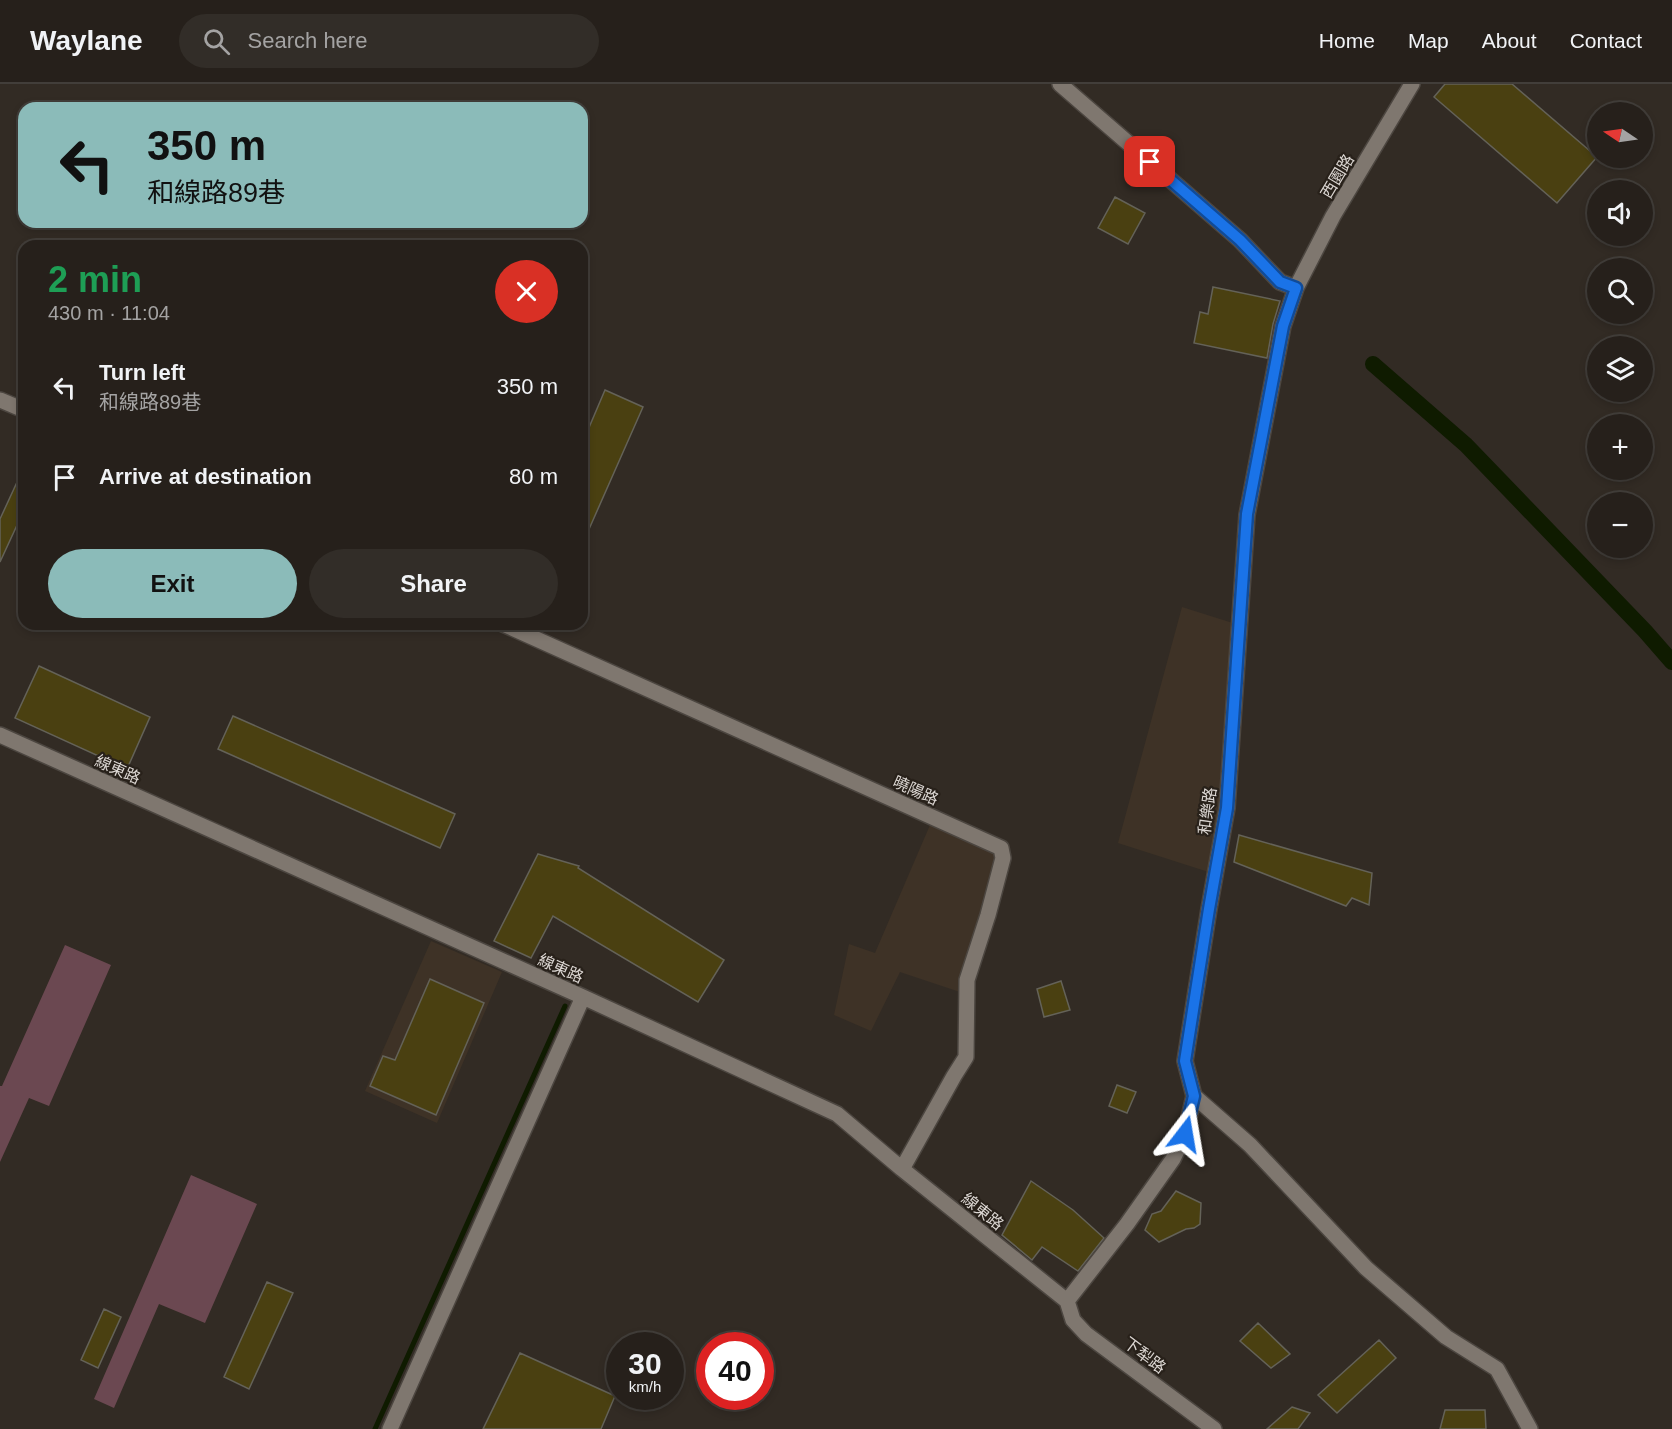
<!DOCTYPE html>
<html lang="en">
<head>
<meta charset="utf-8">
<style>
	body { margin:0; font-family:Helvetica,"Noto Sans TC",sans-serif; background:#322d28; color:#f1f3f6; height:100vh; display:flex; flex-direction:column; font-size:22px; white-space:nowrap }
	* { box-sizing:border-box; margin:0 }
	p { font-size:20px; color:#a4a3a3 }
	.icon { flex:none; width:33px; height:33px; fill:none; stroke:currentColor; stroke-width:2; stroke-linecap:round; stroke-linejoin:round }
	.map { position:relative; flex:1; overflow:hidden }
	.side { position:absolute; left:18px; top:156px; width:570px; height:390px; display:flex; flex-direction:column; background:#26201b; border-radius:18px; box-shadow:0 3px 9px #0003,0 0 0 2px #423e3a }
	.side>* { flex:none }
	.hud { position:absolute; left:18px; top:18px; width:570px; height:126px; border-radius:18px; box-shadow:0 3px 9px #0003,0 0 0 2px #423e3a; background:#8bbbb9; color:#111; overflow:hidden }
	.needle { width:39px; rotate:283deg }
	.fabs { position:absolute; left:1587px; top:18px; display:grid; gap:12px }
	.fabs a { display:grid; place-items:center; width:66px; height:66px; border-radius:50%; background:#26201b; box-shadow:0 3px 9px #0003,0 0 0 2px #423e3a; font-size:30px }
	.speed { position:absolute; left:606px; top:1248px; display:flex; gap:12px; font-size:30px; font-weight:700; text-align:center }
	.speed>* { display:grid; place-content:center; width:78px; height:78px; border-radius:50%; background:#26201b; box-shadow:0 3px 9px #0003,0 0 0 2px #423e3a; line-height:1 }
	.speed small { font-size:15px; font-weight:400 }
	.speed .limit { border:9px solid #d22; background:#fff; color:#111 }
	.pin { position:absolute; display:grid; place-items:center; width:51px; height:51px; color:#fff; margin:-26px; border-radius:12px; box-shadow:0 3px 9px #0006 }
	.me { position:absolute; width:66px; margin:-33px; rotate:14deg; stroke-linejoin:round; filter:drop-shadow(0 0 4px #0008) }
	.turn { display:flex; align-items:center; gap:21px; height:126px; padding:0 30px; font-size:27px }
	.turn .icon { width:78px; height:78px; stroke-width:2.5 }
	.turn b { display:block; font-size:42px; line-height:51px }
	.round { display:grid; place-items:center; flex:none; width:63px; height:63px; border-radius:32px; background:#322d28 }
	.head { display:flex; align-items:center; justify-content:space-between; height:102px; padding:0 30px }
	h1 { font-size:36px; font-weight:700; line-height:45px; color:#1e9e55 }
	.primary-button { display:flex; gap:12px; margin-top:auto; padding:12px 30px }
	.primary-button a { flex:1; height:69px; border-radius:36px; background:#8bbbb9; color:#111; font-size:24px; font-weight:700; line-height:69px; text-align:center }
	.primary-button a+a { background:#322d28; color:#f1f3f6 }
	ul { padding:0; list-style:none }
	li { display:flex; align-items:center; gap:18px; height:90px; padding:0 30px }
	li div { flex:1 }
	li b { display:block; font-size:22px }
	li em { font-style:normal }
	header { display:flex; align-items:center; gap:36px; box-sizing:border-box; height:84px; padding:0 30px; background:#26201b; border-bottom:2px solid #423e3a }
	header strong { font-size:28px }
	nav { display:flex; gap:33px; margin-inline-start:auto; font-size:21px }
	.search { width:420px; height:54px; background:#322d28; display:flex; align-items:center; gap:15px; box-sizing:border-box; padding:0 21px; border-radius:33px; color:#a4a3a3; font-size:22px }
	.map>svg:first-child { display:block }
</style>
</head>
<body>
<header>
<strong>Waylane</strong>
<div class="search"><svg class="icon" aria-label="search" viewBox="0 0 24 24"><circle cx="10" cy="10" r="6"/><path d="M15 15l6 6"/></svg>Search here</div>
<nav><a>Home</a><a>Map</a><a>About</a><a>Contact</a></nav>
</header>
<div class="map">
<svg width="1672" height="1345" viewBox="0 0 1672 1345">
	<rect width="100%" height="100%" fill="#322b24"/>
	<!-- built -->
	<path fill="#3e3226" d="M1182,523l57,18 -21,250 -100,-32z
		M930,741l73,33 -43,134 -60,-20 -29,59 -37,-16 15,-71 26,9z
		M431,857l71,31 -65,151 -72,-32z"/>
	<!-- green -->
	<path fill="#6b4851" d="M65,861l46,20 -62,141 -20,-8 -29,64v-76h2z
		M191,1091l66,29 -52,119 -46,-19 -45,104 -20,-9z"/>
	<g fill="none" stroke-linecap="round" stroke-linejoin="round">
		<!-- stream -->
		<path stroke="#0f1b00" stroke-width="5" d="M375,1345l190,-423"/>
		<!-- canal -->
		<path stroke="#0f1b00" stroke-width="16" d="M1373,280l93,81 179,186 27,31"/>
	</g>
	<!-- building -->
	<path fill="#4a4011" stroke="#646258" stroke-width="1.5" d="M1445,0h67l85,73 -40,46 -123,-106z
		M1115,113l30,16 -17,31 -30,-16z
		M1213,203l67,14 -7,23 -6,34 -73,-15 6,-31 8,2z
		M605,306l38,17 -61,138v-101z
		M24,383v43l-24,52v-43z
		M39,582l111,51 -23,52 -112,-51z
		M233,632l222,98 -15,34 -222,-99z
		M1239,751l133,38 -3,32 -17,-7 -6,8 -112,-44z
		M538,770l41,12 -1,2 146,92 -26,42 -145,-86 -22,42 -37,-17z
		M430,895l54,24 -48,112 -66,-29 13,-30 12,4z
		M1061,897l9,29 -26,7 -7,-28z
		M1117,1001l19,7 -9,21 -18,-7z
		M1031,1097l42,29 31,28 -26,33 -36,-24 -10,13 -30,-25z
		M1176,1107l25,12 -1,21 -6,4 -8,1 -27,13 -14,-12 7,-16 9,-3z
		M267,1198l26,11 -44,96 -25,-12z
		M104,1225l17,8 -23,51 -17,-8z
		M1258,1239l32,31 -19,14 -31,-27z
		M1379,1256l17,18 -59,55 -19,-18z
		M520,1269l95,43 -14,33h-118z
		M1292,1323l18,6 -12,16h-31z
		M1445,1326h40l1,19h-46z"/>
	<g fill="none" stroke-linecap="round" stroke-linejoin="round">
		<!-- minor casing -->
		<g stroke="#4c4640" stroke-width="18">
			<path id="minor" d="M1060,0l180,156 40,42 16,6
				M0,316l24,10
				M503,540l498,224 2,10 -15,57 -21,65 -1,77 -12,19 -52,93
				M0,651l583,262 254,117 65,55 165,132
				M1194,1012l56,49 116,123 80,69 51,32 33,60
				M1067,1217l60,-77 46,-65 12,-25 9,-38 -9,-35 24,-152 18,-101 20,-293 36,-189 13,-38 37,-72 79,-132
				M1067,1217l6,19 13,14 128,95
				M390,1345l193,-432"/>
		</g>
		<!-- minor -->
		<use href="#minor" stroke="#7f776f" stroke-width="15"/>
	</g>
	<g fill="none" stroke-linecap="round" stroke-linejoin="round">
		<!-- route casing -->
		<g stroke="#114b97" stroke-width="15">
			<path id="route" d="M1150,78l90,78 40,42 16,6 -13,38 -36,188 -20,294 -18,101 -24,152 9,35 -9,38"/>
		</g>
		<!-- route -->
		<use href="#route" stroke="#1a73e8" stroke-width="10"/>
	</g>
	<g text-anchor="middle" stroke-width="4.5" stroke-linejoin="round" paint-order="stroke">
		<!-- street labels -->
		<g font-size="16" fill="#dcd7d3" stroke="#28211a">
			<text transform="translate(1337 92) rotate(-59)" y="6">西園路</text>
			<text transform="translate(118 685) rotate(24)" y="6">線東路</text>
			<text transform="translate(916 706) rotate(24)" y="6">曉陽路</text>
			<text transform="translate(1207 727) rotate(-82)" y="6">和樂路</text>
			<text transform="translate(561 884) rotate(24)" y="6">線東路</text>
			<text transform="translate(983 1127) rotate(39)" y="6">線東路</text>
			<text transform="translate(1145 1271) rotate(37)" y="6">下犁路</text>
		</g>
	</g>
</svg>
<div class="fabs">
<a><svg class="needle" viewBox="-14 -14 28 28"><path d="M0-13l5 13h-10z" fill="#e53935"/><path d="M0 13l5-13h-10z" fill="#a4a3a3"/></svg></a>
<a><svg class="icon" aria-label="sound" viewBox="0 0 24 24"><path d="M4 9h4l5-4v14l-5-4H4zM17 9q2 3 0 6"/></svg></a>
<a><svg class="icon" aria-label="search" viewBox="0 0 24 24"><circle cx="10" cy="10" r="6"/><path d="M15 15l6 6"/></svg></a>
<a><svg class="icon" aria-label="layers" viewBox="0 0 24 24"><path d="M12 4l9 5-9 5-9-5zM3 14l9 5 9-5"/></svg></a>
<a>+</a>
<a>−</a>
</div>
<div class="speed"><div>30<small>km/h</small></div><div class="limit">40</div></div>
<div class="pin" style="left:1150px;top:78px;background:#d93025"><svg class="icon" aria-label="arrive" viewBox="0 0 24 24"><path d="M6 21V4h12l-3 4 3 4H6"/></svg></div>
<svg class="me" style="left:1185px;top:1050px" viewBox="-20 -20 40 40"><path d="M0-17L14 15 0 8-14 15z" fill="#1a73e8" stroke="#fff" stroke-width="4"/></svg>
<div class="hud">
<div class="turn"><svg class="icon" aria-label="left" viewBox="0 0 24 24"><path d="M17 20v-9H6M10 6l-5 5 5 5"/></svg><div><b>350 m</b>和線路89巷</div></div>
</div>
<section class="side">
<div class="head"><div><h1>2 min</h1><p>430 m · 11:04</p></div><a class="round" style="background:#d93025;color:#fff"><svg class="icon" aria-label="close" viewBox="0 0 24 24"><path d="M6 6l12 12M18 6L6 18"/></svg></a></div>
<ul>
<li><svg class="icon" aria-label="left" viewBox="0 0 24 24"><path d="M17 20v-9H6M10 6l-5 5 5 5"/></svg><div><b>Turn left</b><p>和線路89巷</p></div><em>350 m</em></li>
<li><svg class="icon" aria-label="arrive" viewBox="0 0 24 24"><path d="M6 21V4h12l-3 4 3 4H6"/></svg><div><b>Arrive at destination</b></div><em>80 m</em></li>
</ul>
<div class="primary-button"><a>Exit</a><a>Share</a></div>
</section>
</div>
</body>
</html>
